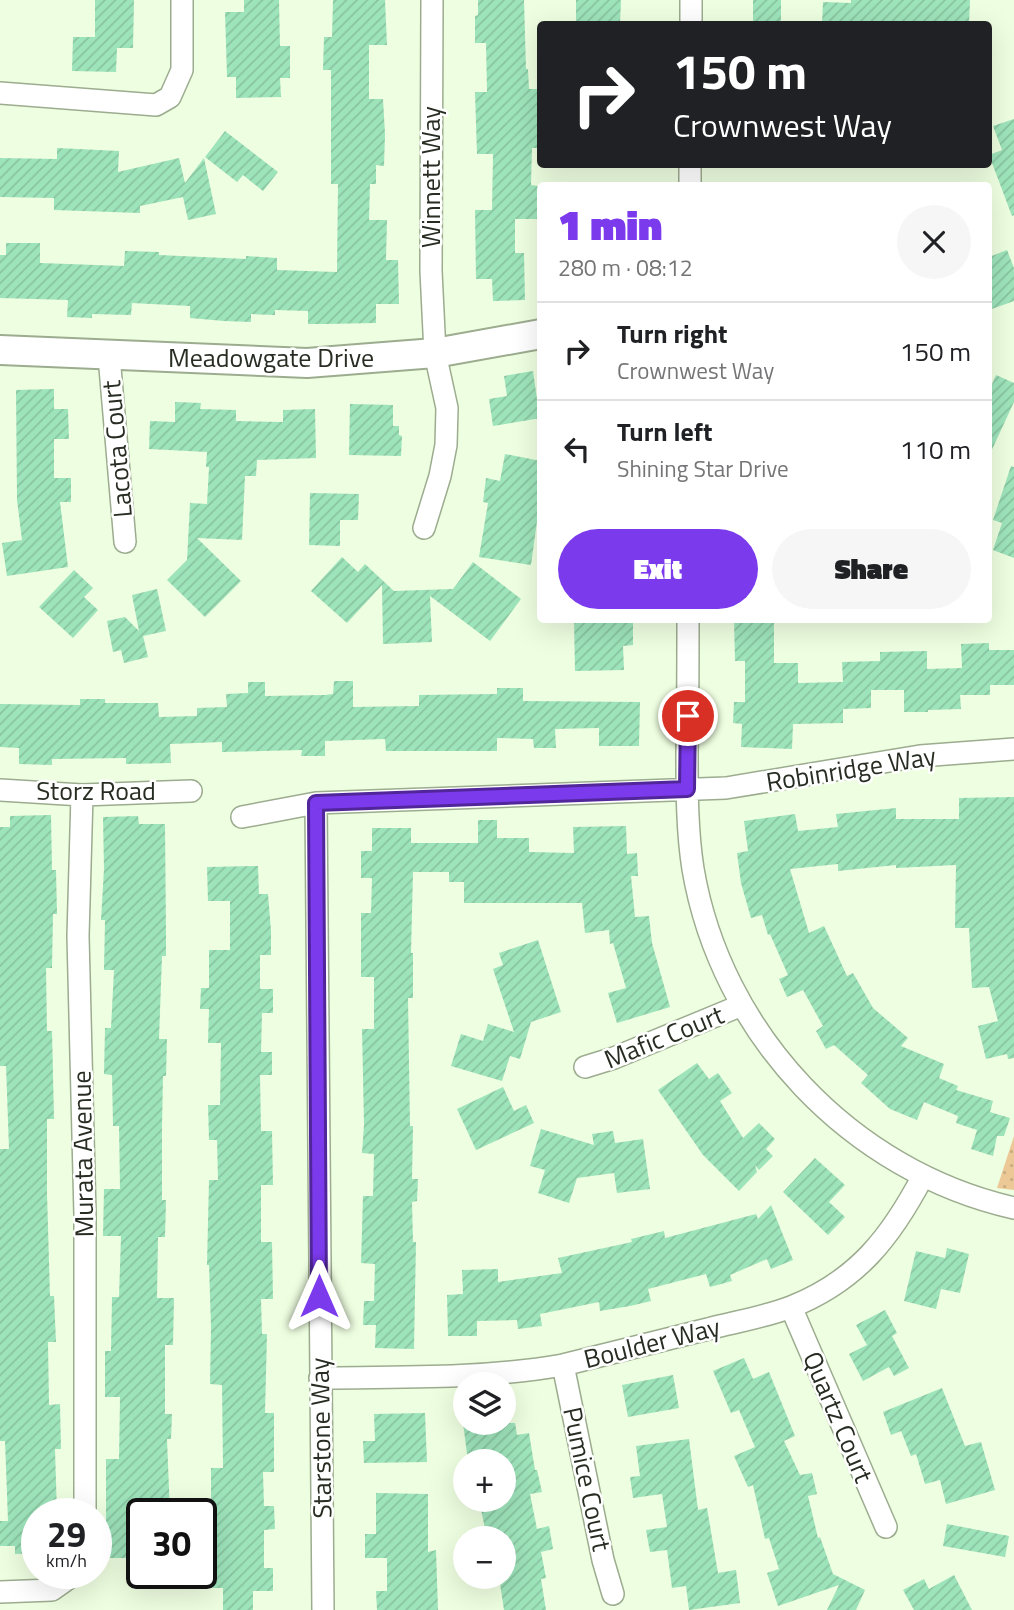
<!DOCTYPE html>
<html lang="en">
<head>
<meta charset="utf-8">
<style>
	body { margin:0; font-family:"Titillium Web",sans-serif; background:#f6f6f6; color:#202124; height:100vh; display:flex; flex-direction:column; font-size:26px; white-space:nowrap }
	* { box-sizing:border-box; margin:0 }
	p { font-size:23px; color:#757577 }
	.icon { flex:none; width:38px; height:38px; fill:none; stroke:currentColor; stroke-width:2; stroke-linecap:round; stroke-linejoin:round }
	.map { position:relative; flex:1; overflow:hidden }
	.drawer { position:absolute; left:537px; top:182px; width:455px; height:441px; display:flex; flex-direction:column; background:#fff; border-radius:7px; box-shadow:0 7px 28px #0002 }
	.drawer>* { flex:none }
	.top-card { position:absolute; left:537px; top:21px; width:455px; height:147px; border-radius:7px; box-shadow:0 7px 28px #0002; background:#202124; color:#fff; overflow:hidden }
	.buttons { position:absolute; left:453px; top:1372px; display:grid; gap:14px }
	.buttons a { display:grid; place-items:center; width:63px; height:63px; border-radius:50%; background:#fff; box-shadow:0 7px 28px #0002; font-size:35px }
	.speed { position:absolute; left:21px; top:1498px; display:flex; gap:14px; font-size:35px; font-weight:700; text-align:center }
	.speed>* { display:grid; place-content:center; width:91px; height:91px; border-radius:50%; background:#fff; box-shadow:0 7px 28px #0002; line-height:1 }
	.speed small { font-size:18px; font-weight:400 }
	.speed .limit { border:4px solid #111; border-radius:10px; background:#fff; color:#111 }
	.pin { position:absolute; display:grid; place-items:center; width:60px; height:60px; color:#fff; margin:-30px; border:4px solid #fff; border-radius:50%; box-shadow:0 2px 7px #0007 }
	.me { position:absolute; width:77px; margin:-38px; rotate:0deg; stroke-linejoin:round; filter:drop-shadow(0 0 5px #0008) }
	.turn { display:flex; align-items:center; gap:24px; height:147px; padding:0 21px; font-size:32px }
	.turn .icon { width:91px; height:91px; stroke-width:2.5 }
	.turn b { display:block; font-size:49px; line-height:60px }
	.round { display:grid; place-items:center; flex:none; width:74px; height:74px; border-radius:37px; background:#f6f6f6 }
	.head { display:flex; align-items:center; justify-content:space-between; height:119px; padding:0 21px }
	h1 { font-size:42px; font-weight:800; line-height:52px; color:#7c3aed }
	.primary-button { display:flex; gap:14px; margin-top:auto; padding:14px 21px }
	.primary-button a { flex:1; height:80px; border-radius:42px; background:#7c3aed; color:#fff; font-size:28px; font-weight:800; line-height:80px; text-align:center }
	.primary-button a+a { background:#f6f6f6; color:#202124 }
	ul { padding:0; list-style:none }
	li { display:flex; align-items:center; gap:21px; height:98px; padding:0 21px; border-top:2px solid #e0e0e0 }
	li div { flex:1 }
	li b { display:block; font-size:26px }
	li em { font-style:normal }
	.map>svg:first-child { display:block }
</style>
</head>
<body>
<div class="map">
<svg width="1014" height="1610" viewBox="0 0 1014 1610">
	<defs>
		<pattern id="grass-dots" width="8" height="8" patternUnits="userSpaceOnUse" patternTransform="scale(1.75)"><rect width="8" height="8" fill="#ecc896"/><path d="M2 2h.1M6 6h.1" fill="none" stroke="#caac81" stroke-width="1.8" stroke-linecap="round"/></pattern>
		<pattern id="building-hatch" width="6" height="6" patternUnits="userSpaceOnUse" patternTransform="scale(1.75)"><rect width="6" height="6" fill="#9ee4bb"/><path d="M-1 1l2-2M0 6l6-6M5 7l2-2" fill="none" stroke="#88c4a0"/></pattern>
	</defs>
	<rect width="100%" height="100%" fill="#eefee0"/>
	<!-- grass -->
	<path fill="url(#grass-dots)" d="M1014,1136v54l-17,-2z"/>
	<!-- building -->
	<path fill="url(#building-hatch)" d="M95,0h39l-1,48h-16l-1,24 -44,-1 1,-34h22z
		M244,0h35l1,46h10v32h-10l1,19 -45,1v-21h-9l-2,-65h19z
		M333,0h52l2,45h-18v54h14l2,35 -1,32 -8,-1v19h-6l-1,36h18l-1,40h12l1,44h-23v19l-51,1h-17v-13l-33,-1v5l-24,-1v8l-27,-1 -34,-3v-12l-58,-3 -1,12 -39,-1v4l-25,-1 1,-17 -68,-2v-43h6v-12h34v20l84,3 1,-15 34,1v3l87,4v-3l31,2v12l60,2 1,-88h-7v-114h-8l1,-33h8z
		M478,0h46l2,69h2l1,20h9l1,40v19h-7l-1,37 7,1v33h-23v34h9l1,47 -32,1 -1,-22h-16l-1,-69h17l1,-56h-16l-2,-62h12l-1,-49h-11v-27l3,-1z
		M576,0h45l-1,24h-44z
		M753,0h28v24h-28z
		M851,0h119l-1,24h-147l1,-22 28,1z
		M1014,119v96l-2,1 -23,-61 13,-5 -9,-24z
		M225,131l53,41 -15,19 -20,-16 -6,7 -32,-25z
		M57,148l62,3 -1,21 61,-14 6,25 19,-25 12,56 -28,6 -5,-23 -43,9v7l-86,-3v-12l-54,-1v-39l57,1z
		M1007,250l7,18v33l-25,9v-53z
		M533,371l4,28h4v19l-48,8 -4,-27 18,-3 -3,-20z
		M996,375l18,8v19l-25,54v-65z
		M54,389v20h14l1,30h-15v39h17v24h-11l8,65 -61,9 -5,-33 20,-3 -5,-40 -1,-110z
		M175,402l26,1 -1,6 36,1v11l47,1v-12l32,-1 1,49 -59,2 -1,16h-11l-3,64 -45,-2 44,43 -36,36 -38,-37 20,-20 3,-57 17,1 2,-37h-3l1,-15 -58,-3 1,-28 25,1z
		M350,404l43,1v21h6v9l3,1 -1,20 -52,-1z
		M505,454l36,7v31l-10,73 -52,-8 9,-54 -5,-1 3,-24 14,3z
		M1011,466l3,1v91l-21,-8 9,-27 -9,-3z
		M310,493l49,1 -1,26h-18v26l-31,-1z
		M342,557l16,15 7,-8 29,27 59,-2 20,-27 48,37 -31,42 -60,-45 2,46 -49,2 -1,-59 -35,38 -36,-32z
		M74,570l19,18 -9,9 14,13 -25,28 -34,-31z
		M157,589l9,42 -23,5 5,21 -24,6 -3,-13 -8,2 -6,-31 18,-4 14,14 -7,-36z
		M574,620h59v25l-10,1 1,24 -49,1z
		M734,620h40v43h24v20l45,-1 -1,-20 38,-1v-9l47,-1v18l35,-1 -1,-24 28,-1v7h25v35h-24v10h-30l1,14 -33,1v2h-24v-22h-33v18l-28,1v14l-50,1 -1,25 -51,-2 1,-23 -9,-1 1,-21h11v-41h-10z
		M334,681h19v26l66,-1v-11l78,-1v-6h26v13l117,1 -1,44h-40v-18l-44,1 1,19h-22l-1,-9 -36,-1v13h-111l-1,-12 -60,2v15h-24l1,-6 -80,2v-10l-52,2 1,19 -45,1v-6l-74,1v6l-33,-1v-16l-19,-1v-43l80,1v-6h25v4h53l1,14 38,-1v-8l30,-1 -1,-13 22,-1v-11h17v14l60,-1 8,-1z
		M1014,797v261l-6,1 -1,-5 -21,5 -8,-33 20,-5 -9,-34 -17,1 -3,-60h-14l1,-63 -60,3v-3l-58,6v-7l-48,5 19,64 15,-7 23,50 6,-3 20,35 35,30 -7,8 43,18 -5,14 19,8 -2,4 37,11 -3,11 20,6 -6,18h-7l-4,20 -22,-7 6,-19 -21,-7 2,-7 -34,-14 -7,18 -27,-11 -29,-26 7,-8 -34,-30 -8,4 -10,-18 7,-5 -20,-36 -16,7 -8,-18 9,-4 -18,-41 -2,1 -6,-20 -11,3 -10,-35 -4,-30 11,-2 -4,-30 51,-7 3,17 40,-4 -2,-13 60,-6v11h63v-21z
		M51,815l1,55h4l1,44h-4l-1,54h-6l1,63h5l2,88h-7v74l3,103h4l2,46h-8l1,63 11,-1 1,45h-6l2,65h-20v39l-22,1v-8h-15v-25h8l-3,-80h-5v-292h9l-3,-83h-6v-239h10v-11z
		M138,816l1,8h26l1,109v23h-4l-3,83h8l-1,37h-3l-1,50v74h4l-1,37h-7l-1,61h17l-1,47h-8v69h7l-1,25h-4l3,75h-28v44h-36v-99h13l1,-62h-15v-46h6l1,-54h7l2,-61h-18l1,-47h16l-1,-63h-6l-1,-51 -8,-1 1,-46h6l3,-58h-10l1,-50h-4l3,-51 -1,-52z
		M478,820h19v18h32v14l45,1 -1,-26 53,-1 1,28 10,-1 1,23h-7l4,41 14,-1 3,27 18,64 -53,16 -9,-30 18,-5 -13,-45 -3,1 -1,-14 -24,3 -3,-30h-118v-21h-15v-10h-36l-2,81h2v45h-5l2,128h3l-1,53h6l-1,22 -5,1 1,40h3l-2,107 -39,-1 1,-23h-13l1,-24h10l1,-37 -14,-1 2,-67h10l1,-42 -12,-1 2,-28 -2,-96h12v-52h-13v-64h10l1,-35h-11v-27h11v-23h39v15h67z
		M258,866l1,28h9l3,37v24h-11v34h13v24h-11l-1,39h11v23h-12l1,56h11l1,54h-12v57h11l1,57h-12l1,35h5l-2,79h9v59h-11l1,34h10l1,23 -11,1v38h9v23h-20v19h-30v-22h-12v-120h12l-1,-83 -12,-1 1,-57 -2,-62h-2l2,-85h9l-1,-40h-8l-1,-35h12l1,-62h-13l1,-34h-9l1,-21h8v-38h21v-49h-22l-1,-34z
		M538,940l23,72 -30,10 -11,37 -10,-3 -8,25 -51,-15 10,-32 22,7 5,-17 26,8 -21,-63 10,-4 -4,-12z
		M697,1063l12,16 9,-6 14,20 -12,8 23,37 16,-15 16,16 -9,10 7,7 -14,14 -4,-5 2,7 -18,19 -36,-36 -45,-65z
		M503,1087l11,24 12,-6 8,18 -58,27 -19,-41z
		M541,1129l53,16 -2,-11 21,-3 2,12 28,-4 7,50 -33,4 -3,-20 -37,5 -8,25 -31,-10 7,-23 -15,-4z
		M815,1158l30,27 -16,17 16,15 -17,18 -45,-43z
		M771,1205l22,55 -22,9 -4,-10 -37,16 2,6 -22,6 -4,-13 -58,15 3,12 -21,5 -30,5 -1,-9 -59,12 2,12 -24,3 -1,-9 -40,1v15h-29l-1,-41 16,-1 -1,-24 36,-1v13l64,-9 -4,-15 74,-16 -1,-3 33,-8 1,7 91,-24 2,5z
		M947,1248l22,6 -9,39 -19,-4 -5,20 -32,-8 12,-50 29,7z
		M885,1310l12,23 -5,3 17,32 -15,8 -5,-9 -26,14 -14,-27 18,-9 -11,-20z
		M744,1358l9,21 16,-7 26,64 -11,5 16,34 12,-2 5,21 -9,2 10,42 2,-1 13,37 32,16 -9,20h-29l12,-25 -61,21 -11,-33 12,-4 -10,-31 -4,1 -12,-54 -5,2 -14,-31 21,-9 -16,-37 -8,3 -18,-42z
		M673,1375l6,33 -51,9 -6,-32z
		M942,1388l23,58 16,-4 14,48 -49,14 -6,-24 -15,4 -9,-30 -5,2 -10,-25 -10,4 -8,-23z
		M425,1413l2,49 -63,1 -1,-22h12l-1,-27z
		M463,1423h52l2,12 12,-2 6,37h2l5,22 -12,2 7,35 12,-3 4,23 -12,3 5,26 -5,1 5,31h-42l-5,-33h5v-39h-17l-8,-38h25v-40l-36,1z
		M689,1439l9,71 9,-2 11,65 18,-3 4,33 -51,7 -3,-24 -14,2 -5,-38 -17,2 -4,-22 21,-3 -5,-33 -29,4 -3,-21 10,-1 -4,-30z
		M376,1493l52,1v58l8,-2 2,60h-61l-1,-19h11v-33h-22v-24h11z
		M947,1524l62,12 -4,21 -62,-11z
		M954,1575l18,35h-58l-11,-20 21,-11 5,10z"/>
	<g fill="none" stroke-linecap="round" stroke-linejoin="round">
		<!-- street casing -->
		<g stroke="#9cac8f" stroke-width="24">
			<path id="street" d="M691,24v-24
				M0,93l156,12 14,-8 12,-27v-70
				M690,186v-22
				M109,356l16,186
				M424,528l16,-52 6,-31 1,-37 -12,-55 -4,-82 1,-271
				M688,620c0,44 0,88 -1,132 0,39 0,79 6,117 28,165 158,302 321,339
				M0,790l82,5 109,-4
				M82,795l-4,141 7,279v299
				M316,803l7,807
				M242,817l74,-14 410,-15 194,-32 94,-7
				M585,1067l29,-9 128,-53
				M791,1307l95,220
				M563,1365l40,195 10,34
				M320,1378c81,-1 163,1 243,-13 49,-12 97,-24 145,-36 27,-7 57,-12 83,-22 66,-26 100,-70 132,-131
				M0,1592l52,-2 24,-17"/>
		</g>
		<!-- secondary casing -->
		<g stroke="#9cac8f" stroke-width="32">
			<path id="secondary" d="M0,350l307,13 128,-10 106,-19"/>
		</g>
		<!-- street -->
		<use href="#street" stroke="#fff" stroke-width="21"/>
		<!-- secondary -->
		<use href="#secondary" stroke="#fff" stroke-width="28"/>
	</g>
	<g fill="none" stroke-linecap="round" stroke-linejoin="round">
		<!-- route casing -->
		<g stroke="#51269a" stroke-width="18">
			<path id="route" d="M319,1296l-3,-493 371,-14 1,-73"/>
		</g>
		<!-- route -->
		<use href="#route" stroke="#7c3aed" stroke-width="12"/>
	</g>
	<g text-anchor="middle" stroke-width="5" stroke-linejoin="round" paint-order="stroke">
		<!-- street labels -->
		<g font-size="26" fill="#272d22" stroke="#fff">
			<text transform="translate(431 177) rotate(-90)" y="9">Winnett Way</text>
			<text x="271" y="367">Meadowgate Drive</text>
			<text transform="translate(117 449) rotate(-95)" y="9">Lacota Court</text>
			<text transform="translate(851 769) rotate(-9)" y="9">Robinridge Way</text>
			<text x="96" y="800">Storz Road</text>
			<text transform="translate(664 1037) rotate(-22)" y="9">Mafic Court</text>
			<text transform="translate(83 1154) rotate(-91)" y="9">Murata Avenue</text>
			<text transform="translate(652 1343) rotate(-14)" y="9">Boulder Way</text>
			<text transform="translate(838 1417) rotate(67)" y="9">Quartz Court</text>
			<text transform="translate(321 1438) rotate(-91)" y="9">Starstone Way</text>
			<text transform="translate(587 1479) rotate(78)" y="9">Pumice Court</text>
		</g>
	</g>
</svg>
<div class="buttons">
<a><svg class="icon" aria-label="layers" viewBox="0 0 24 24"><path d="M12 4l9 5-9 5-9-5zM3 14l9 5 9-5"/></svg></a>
<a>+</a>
<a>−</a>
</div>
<div class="speed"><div>29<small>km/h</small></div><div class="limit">30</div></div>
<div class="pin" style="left:688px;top:716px;background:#d93025"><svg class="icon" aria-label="arrive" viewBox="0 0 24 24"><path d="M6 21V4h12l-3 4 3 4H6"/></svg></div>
<svg class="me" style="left:319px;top:1296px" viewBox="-20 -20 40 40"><path d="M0-17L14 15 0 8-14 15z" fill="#7c3aed" stroke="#fff" stroke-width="4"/></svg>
<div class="top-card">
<div class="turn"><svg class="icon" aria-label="right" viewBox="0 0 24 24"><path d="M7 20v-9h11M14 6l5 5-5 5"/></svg><div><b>150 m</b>Crownwest Way</div></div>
</div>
<section class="drawer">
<div class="head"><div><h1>1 min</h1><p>280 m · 08:12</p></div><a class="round"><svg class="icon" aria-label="close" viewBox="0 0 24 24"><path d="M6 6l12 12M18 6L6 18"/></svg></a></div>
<ul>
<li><svg class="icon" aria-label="right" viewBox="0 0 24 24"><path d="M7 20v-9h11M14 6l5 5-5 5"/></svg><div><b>Turn right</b><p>Crownwest Way</p></div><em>150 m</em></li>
<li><svg class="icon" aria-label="left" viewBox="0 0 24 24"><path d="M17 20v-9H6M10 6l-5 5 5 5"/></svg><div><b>Turn left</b><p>Shining Star Drive</p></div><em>110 m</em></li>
</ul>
<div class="primary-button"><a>Exit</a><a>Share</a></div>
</section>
</div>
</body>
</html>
